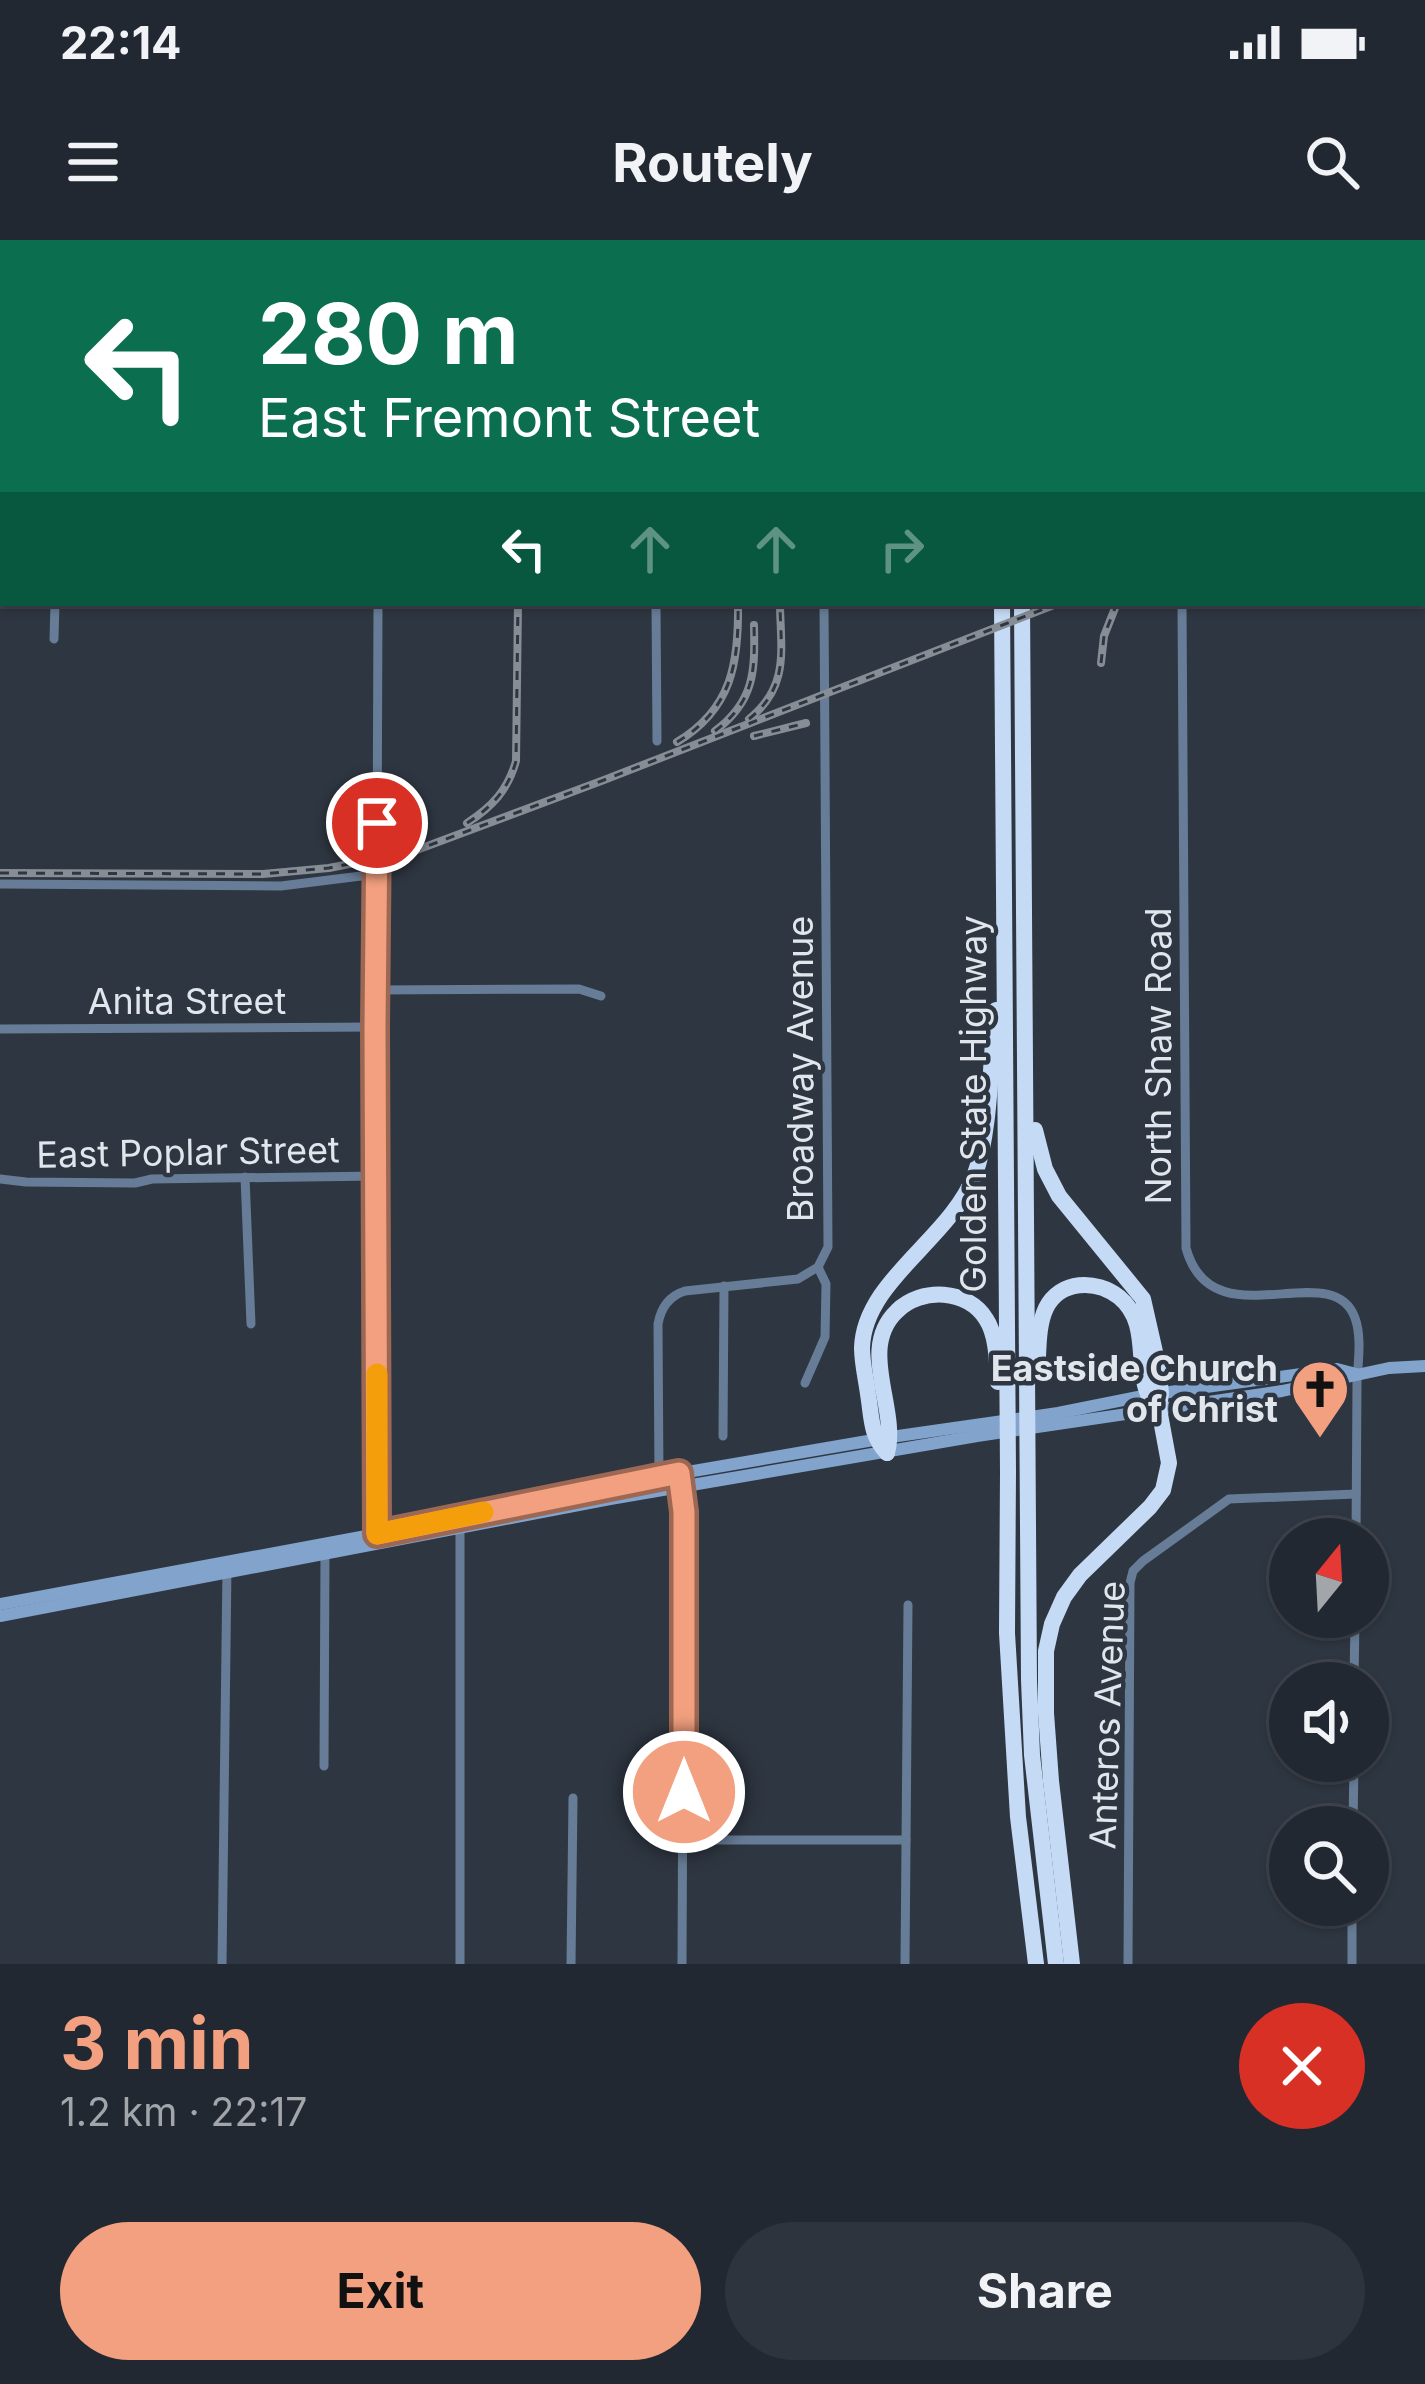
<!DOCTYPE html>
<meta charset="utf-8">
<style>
body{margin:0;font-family:Inter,sans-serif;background:#2e343d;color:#f1f3f6;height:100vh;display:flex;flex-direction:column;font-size:45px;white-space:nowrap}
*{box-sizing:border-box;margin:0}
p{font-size:39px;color:#a2a6ab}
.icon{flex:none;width:66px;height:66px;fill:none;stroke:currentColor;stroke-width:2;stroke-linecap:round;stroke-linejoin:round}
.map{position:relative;height:1724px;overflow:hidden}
.side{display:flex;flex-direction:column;background:#222831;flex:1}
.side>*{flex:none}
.top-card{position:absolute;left:0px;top:0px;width:1425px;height:366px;box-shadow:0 3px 9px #0004,0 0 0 3px #3f444d;background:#0b6e4f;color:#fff;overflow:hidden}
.needle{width:78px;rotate:18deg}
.buttons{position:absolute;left:1269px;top:1278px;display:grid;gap:24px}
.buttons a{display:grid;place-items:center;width:120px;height:120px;border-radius:50%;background:#222831;box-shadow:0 3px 9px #0004,0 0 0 3px #3f444d;font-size:60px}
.pin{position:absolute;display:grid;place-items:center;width:102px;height:102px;color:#fff;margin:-51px;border:6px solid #fff;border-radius:50%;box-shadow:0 3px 12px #0007}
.me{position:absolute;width:132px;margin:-66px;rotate:0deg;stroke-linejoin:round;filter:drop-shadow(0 0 9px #0008)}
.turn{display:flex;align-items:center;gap:42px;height:252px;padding:0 60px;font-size:54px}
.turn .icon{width:156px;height:156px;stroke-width:2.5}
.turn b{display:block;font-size:84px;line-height:102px}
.lanes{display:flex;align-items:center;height:114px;padding:0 60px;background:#0003;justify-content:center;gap:60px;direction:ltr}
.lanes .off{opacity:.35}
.round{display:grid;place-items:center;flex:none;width:126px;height:126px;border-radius:63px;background:#2e343d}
.summary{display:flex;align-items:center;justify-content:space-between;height:204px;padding:0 60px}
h1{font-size:72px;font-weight:700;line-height:90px;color:#f2a07f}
.cta{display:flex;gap:24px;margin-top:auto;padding:24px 60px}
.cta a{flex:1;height:138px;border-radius:72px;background:#f2a07f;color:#111;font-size:48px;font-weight:700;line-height:138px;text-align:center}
.cta a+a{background:#2e343d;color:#f1f3f6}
.status{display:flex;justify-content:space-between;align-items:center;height:84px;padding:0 60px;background:#222831;direction:ltr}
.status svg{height:33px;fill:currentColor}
header{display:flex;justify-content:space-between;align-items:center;height:156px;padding:0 60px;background:#222831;font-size:54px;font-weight:700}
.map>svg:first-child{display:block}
.green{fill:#2a496e}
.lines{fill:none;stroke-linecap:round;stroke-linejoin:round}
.minor{stroke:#677c96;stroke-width:9}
.secondary{stroke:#81a3cc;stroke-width:12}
.motorway{stroke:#c5daf4;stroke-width:16}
.rail-casing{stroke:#868d95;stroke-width:8}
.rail{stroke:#2e3641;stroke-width:3;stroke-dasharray:9;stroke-linecap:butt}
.route-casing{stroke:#9d6853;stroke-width:30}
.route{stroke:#f2a07f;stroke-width:21}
.slow{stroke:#f59e0b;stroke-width:21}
.labels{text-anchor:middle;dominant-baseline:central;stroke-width:9;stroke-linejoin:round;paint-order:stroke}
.street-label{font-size:36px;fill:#e0e6ec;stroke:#2e3641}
.poi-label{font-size:36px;font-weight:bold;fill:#e0e6ec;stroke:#2e3641;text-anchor:end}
</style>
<div class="status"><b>22:14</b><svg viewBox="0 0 49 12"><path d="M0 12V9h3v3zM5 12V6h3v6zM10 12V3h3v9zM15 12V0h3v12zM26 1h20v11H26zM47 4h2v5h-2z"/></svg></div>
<header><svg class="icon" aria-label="menu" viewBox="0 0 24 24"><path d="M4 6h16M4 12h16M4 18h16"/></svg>Routely<svg class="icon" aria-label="search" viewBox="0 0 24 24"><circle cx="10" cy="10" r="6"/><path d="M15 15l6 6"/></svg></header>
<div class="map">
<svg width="1425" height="1724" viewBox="0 0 1425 1724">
<rect width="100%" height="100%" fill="#2e3641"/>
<rect class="green" x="148" y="0" width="236" height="3"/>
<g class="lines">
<g class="minor">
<polyline points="71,0 71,3"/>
<polyline points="473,0 473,3"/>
<polyline points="654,0 654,3"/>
<polyline points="822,0 822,3"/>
<polyline points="387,3 387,0"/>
<polyline points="563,3 563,0"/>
<polyline points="0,292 3,292"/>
<polyline points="656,363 657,501"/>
<path d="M 1182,363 L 1186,1008 C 1212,1103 1332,1014 1355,1078 C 1362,1097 1358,1122 1357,1142 C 1357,1194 1356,1247 1356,1299"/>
<polyline points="54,399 55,363"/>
<polyline points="0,644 281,646 377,634"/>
<polyline points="375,750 579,749 601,756"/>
<polyline points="0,789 375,787"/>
<polyline points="245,937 251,1084"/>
<polyline points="0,939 26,942 135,943 152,939 377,936"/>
<polyline points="805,1143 825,1097 826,1044 818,1027"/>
<polyline points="723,1196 724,1046"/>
<path d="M 659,1238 L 658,1084 C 661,1067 669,1056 685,1051 L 798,1039 L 818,1027 L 828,1007 L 824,363"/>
<polyline points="681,1247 684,1272 682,1724"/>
<polyline points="378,1299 375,1166 378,363"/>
<polyline points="1354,1443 1355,1377"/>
<polyline points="324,1526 325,1310"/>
<polyline points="1353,1587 1354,1521"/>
<polyline points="684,1600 906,1600"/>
<polyline points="222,1724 227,1327"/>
<polyline points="460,1724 460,1288"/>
<polyline points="571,1724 573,1558"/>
<polyline points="905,1724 908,1365"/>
<polyline points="1128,1724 1130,1343 1133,1331 1143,1321 1229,1259 1356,1254"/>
<polyline points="1352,1724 1352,1665"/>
</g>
<g class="secondary">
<polyline points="0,1364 377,1294 612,1245 891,1197 1058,1173 1148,1155 1337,1129 1356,1134"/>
<polyline points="0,1376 610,1259 977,1196 1282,1151 1389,1128 1425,1126"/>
</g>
<g class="motorway">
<polyline points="1000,3 1000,0"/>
<polyline points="1017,3 1017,0"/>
<polyline points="1002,363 1008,1232 1007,1393 1018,1577 1036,1724"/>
<polyline points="1022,363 1029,1440 1032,1515 1056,1724"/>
<polyline points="1035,890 1045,929 1059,956 1143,1059 1158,1125 1161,1153 1159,1169 1169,1223 1163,1250 1150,1267 1080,1335 1064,1357 1052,1384 1046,1411 1046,1473 1051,1541 1072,1724"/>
<path d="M 1037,1133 C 1039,1113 1037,1087 1046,1068 C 1060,1040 1096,1039 1119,1057 C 1150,1082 1135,1124 1148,1154 C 1149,1157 1157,1166 1159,1169"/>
<path d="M 887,1213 C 870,1195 872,1178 868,1154 C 866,1139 862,1123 862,1108 C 864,1040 951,999 975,934 C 991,891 990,818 996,770"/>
<path d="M 887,1213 C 899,1168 857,1109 897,1071 C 921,1047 968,1049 986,1079 C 997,1095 997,1123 998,1142"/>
</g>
<g class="rail-casing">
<g id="rail">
<polyline points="1422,137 1425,135"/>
<polyline points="1422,163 1425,163"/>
<polyline points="1422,187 1425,187"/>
<polyline points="1422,355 1425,355"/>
<polyline points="1101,423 1104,396 1117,363"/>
<path d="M 749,479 C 789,447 781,412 780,366"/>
<path d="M 715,491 C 755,461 755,431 754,385"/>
<polyline points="754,496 806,483"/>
<path d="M 677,502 C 732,469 739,423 738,363"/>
<path d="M 467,583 C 492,567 508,550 516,521 L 518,363"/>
<polyline points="0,633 263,634 329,628 414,611 604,540 1059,363"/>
</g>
</g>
<use href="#rail" class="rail"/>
</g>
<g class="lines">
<g class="route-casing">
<polyline id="route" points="377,583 375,787 377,1294 679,1233 684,1272 684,1552"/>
</g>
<use href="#route" class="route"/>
<polyline class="slow" points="377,1134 377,1294 483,1272"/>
</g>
<defs>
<g id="church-pin" transform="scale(3)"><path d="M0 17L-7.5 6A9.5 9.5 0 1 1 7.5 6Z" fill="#f2a07f" stroke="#2e3641"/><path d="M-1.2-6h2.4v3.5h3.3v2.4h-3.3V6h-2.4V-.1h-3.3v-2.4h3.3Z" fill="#111"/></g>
</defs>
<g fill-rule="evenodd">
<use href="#church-pin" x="1320" y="1149"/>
</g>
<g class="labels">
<g class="street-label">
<text x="187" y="761">Anita Street</text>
<text transform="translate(1158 816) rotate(-90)">North Shaw Road</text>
<text transform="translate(800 829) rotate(-90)">Broadway Avenue</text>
<text transform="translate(973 864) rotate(-90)">Golden State Highway</text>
<text transform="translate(188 912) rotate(-1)">East Poplar Street</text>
<text transform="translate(1107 1475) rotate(-88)">Anteros Avenue</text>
</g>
<g class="poi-label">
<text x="1278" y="1128">Eastside Church<tspan x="1278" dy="41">of Christ</tspan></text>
</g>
</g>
</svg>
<div class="buttons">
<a><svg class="needle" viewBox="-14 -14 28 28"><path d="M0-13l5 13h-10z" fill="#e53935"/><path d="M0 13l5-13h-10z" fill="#a2a6ab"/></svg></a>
<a><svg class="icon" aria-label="sound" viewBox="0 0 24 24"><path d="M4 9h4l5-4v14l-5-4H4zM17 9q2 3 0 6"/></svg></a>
<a><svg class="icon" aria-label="search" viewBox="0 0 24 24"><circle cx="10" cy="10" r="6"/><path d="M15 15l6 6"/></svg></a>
</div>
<div class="pin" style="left:377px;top:583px;background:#d93025"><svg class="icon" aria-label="arrive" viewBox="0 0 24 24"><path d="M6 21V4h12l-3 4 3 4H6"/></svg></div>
<svg class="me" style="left:684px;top:1552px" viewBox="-20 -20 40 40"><circle r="17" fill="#f2a07f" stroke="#fff" stroke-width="3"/><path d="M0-11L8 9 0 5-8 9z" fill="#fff"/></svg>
<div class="top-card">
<div class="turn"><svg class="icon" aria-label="left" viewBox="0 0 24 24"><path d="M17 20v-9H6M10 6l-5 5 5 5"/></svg><div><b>280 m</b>East Fremont Street</div></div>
<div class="lanes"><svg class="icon" aria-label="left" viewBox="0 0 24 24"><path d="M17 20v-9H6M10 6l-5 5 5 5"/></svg><svg class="icon off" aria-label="ahead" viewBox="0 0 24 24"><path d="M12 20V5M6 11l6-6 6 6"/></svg><svg class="icon off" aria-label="ahead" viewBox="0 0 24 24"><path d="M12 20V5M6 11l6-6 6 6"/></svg><svg class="icon off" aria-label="right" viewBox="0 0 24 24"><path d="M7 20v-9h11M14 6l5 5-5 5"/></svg></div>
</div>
</div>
<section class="side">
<div class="summary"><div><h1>3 min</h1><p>1.2 km · 22:17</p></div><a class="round" style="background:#d93025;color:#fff"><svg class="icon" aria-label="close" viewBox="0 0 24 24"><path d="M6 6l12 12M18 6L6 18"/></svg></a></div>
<div class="cta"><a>Exit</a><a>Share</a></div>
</section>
